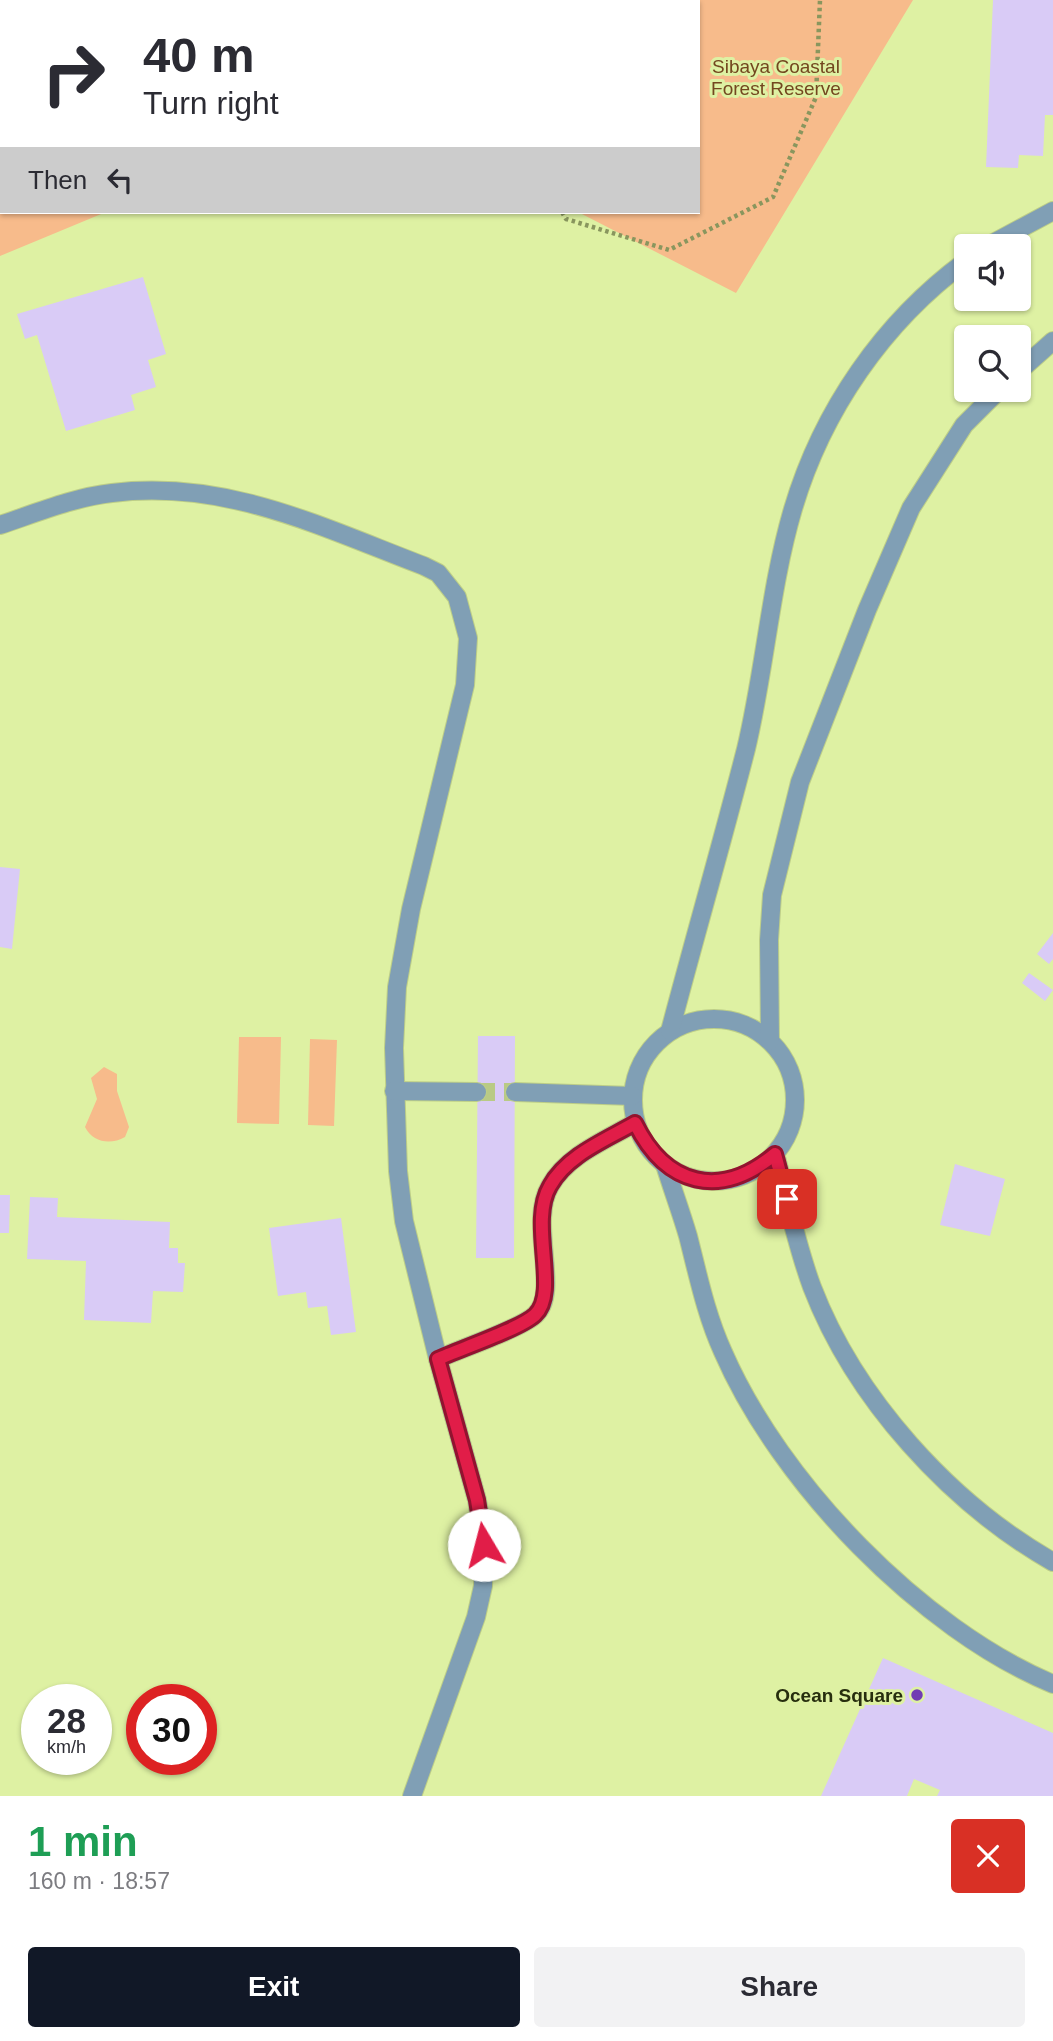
<!DOCTYPE html>
<meta charset="utf-8">
<style>
body{margin:0;font-family:Arial,sans-serif;background:#f2f2f3;color:#2b2b33;height:100vh;display:flex;flex-direction:column;font-size:26px;white-space:nowrap}
*{box-sizing:border-box;margin:0}
p{font-size:23px;color:#7c7c81}
.icon{flex:none;width:38px;height:38px;fill:none;stroke:currentColor;stroke-width:2;stroke-linecap:round;stroke-linejoin:round}
.map{position:relative;height:1796px;overflow:hidden}
.details{display:flex;flex-direction:column;background:#fff;flex:1}
.details>*{flex:none}
.banner{position:absolute;left:0px;top:0px;width:700px;height:214px;box-shadow:0 2px 5px #0004;background:#fff;color:#2b2b33;overflow:hidden}
.fabs{position:absolute;left:954px;top:234px;display:grid;gap:14px}
.fabs a{display:grid;place-items:center;width:77px;height:77px;border-radius:7px;background:#fff;box-shadow:0 2px 5px #0004;font-size:35px}
.speed{position:absolute;left:21px;top:1684px;display:flex;gap:14px;font-size:35px;font-weight:700;text-align:center}
.speed>*{display:grid;place-content:center;width:91px;height:91px;border-radius:50%;background:#fff;box-shadow:0 2px 5px #0004;line-height:1}
.speed small{font-size:18px;font-weight:400}
.speed .limit{border:10px solid #d22;background:#fff;color:#111}
.pin{position:absolute;display:grid;place-items:center;width:60px;height:60px;color:#fff;margin:-30px;border-radius:14px;box-shadow:0 4px 10px #0006}
.me{position:absolute;width:77px;margin:-38px;rotate:352deg;stroke-linejoin:round;filter:drop-shadow(0 0 5px #0008)}
.turn{display:flex;align-items:center;gap:24px;height:147px;padding:0 28px;font-size:32px}
.turn .icon{width:91px;height:91px;stroke-width:2.5}
.turn b{display:block;font-size:49px;line-height:60px}
.then{display:flex;align-items:center;height:66px;padding:0 28px;background:#0003;gap:14px;font-size:26px}
.round{display:grid;place-items:center;flex:none;width:74px;height:74px;border-radius:7px;background:#f2f2f3}
.summary{display:flex;align-items:center;justify-content:space-between;height:119px;padding:0 28px}
h1{font-size:42px;font-weight:700;line-height:52px;color:#1e9e55}
.action{display:flex;gap:14px;margin-top:auto;padding:14px 28px}
.action a{flex:1;height:80px;border-radius:7px;background:#111827;color:#fff;font-size:28px;font-weight:700;line-height:80px;text-align:center}
.action a+a{background:#f2f2f3;color:#2b2b33}
.map>svg:first-child{display:block}
.green{fill:#f7bb8b}
.building{fill:#d9cbf6}
.lines{fill:none;stroke-linecap:round;stroke-linejoin:round}
.minor-tunnel{stroke:#b9ca85;stroke-width:18;stroke-dasharray:18 9;stroke-linecap:butt}
.minor-casing{stroke:#bdce88;stroke-width:20}
.path{stroke:#89965e;stroke-width:4.5;stroke-dasharray:3.5 3.5;stroke-linecap:butt}
.minor{stroke:#809fb5;stroke-width:18}
.route-casing{stroke:#92132f;stroke-width:18}
.route{stroke:#e11d48;stroke-width:12}
.poi-dot{fill:#713cb3;stroke:#def1a3;stroke-width:2.5}
.labels{text-anchor:middle;dominant-baseline:central;stroke-width:6;stroke-linejoin:round;paint-order:stroke}
.park-label{font-size:19px;fill:#73471f;stroke:#def1a3}
.poi-label{font-size:19px;font-weight:bold;fill:#272e0e;stroke:#def1a3;text-anchor:end}
</style>
<div class="map">
<svg width="1053" height="1796" viewBox="0 0 1053 1796">
<rect width="100%" height="100%" fill="#def1a3"/>
<g class="green">
<polygon points="0,0 913,0 736,293 578,212 698,212 698,2 2,2 2,212 106,212 0,256"/>
<polygon points="239,1037 281,1037 279,1124 237,1123"/>
<polygon points="310,1039 337,1040 334,1126 308,1125"/>
<path d="M 104,1067 L 117,1074 L 117,1091 L 129,1127 L 125,1137 C 111,1145 93,1143 85,1127 L 97,1099 L 91,1078 Z"/>
</g>
<g class="building">
<polygon points="993,0 1053,0 1053,115 1045,115 1043,156 1019,155 1018,168 986,167"/>
<polygon points="143,277 166,354 148,360 156,387 131,395 135,410 66,431 37,335 25,339 17,314"/>
<polygon points="0,867 20,869 12,949 0,947"/>
<polygon points="1053,933 1053,959 1049,964 1037,954"/>
<polygon points="1029,973 1053,990 1045,1001 1022,983"/>
<polygon points="478,1036 515,1036 514,1258 476,1258"/>
<polygon points="955,1164 1005,1179 990,1236 940,1225"/>
<polygon points="0,1195 10,1195 9,1233 0,1233"/>
<polygon points="30,1197 58,1198 57,1217 170,1222 169,1248 178,1248 178,1263 185,1263 183,1292 153,1291 151,1323 84,1320 86,1261 27,1259"/>
<polygon points="341,1218 356,1332 331,1335 327,1306 308,1308 306,1292 278,1296 269,1228"/>
<polygon points="883,1658 1053,1733 1053,1796 937,1796 940,1790 914,1779 907,1796 821,1796"/>
</g>
<g class="lines">
<polyline class="minor-tunnel" points="477,1092 515,1092"/>
<g class="minor-casing">
<g id="minor">
<polyline points="986,247 1053,211"/>
<polyline points="1018,372 1053,341"/>
<path d="M 0,525 C 36,513 75,497 112,493 C 226,479 321,527 424,566 L 438,573 L 457,597 L 468,638 L 465,685 L 411,909 L 397,987 L 394,1048 L 398,1171 L 404,1221 L 438,1359 L 477,1500 L 484,1545 L 483,1586 L 476,1617 L 412,1796"/>
<circle cx="714" cy="1100" r="81"/>
<path d="M 670,1031 C 695,936 722,843 746,749 C 765,670 770,587 793,509 C 822,411 883,322 966,261"/>
<polyline points="770,1041 769,940 772,895 800,782 867,610 911,508 964,425 999,390"/>
<polyline points="394,1091 477,1092"/>
<polyline points="515,1092 632,1096"/>
<path d="M 775,1154 C 787,1198 796,1244 812,1287 C 855,1399 950,1503 1053,1562"/>
<path d="M 665,1165 C 672,1188 681,1212 688,1236 C 698,1275 706,1315 723,1352 C 780,1483 921,1629 1053,1684"/>
<path d="M 438,1359 C 459,1349 520,1329 535,1315 C 561,1292 528,1223 550,1186 C 567,1155 606,1140 635,1123"/>
</g>
</g>
<g class="path">
<polyline points="461,2 462,0"/>
<polyline points="0,89 2,88"/>
<polyline points="562,212 566,219 669,250 773,197 816,97 820,0"/>
</g>
<use href="#minor" class="minor"/>
</g>
<g class="lines">
<g class="route-casing">
<path id="route" d="M 484,1545 L 477,1500 L 438,1359 C 460,1349 520,1329 535,1315 C 560,1292 528,1223 550,1186 C 567,1155 606,1140 635,1123 C 666,1186 720,1200 775,1154 L 787,1199"/>
</g>
<use href="#route" class="route"/>
</g>
<circle class="poi-dot" cx="917" cy="1695" r="7"/>
<g class="labels">
<g class="park-label">
<text x="776" y="66">Sibaya Coastal<tspan x="776" dy="22">Forest Reserve</tspan></text>
</g>
<g class="poi-label">
<text x="903" y="1695">Ocean Square</text>
</g>
</g>
</svg>
<div class="fabs">
<a><svg class="icon" aria-label="sound" viewBox="0 0 24 24"><path d="M4 9h4l5-4v14l-5-4H4zM17 9q2 3 0 6"/></svg></a>
<a><svg class="icon" aria-label="search" viewBox="0 0 24 24"><circle cx="10" cy="10" r="6"/><path d="M15 15l6 6"/></svg></a>
</div>
<div class="speed"><div>28<small>km/h</small></div><div class="limit">30</div></div>
<div class="pin" style="left:787px;top:1199px;background:#d93025"><svg class="icon" aria-label="arrive" viewBox="0 0 24 24"><path d="M6 21V4h12l-3 4 3 4H6"/></svg></div>
<svg class="me" style="left:484px;top:1545px" viewBox="-20 -20 40 40"><circle r="19" fill="#fff"/><path d="M0-13L10 11 0 6-10 11z" fill="#e11d48"/></svg>
<div class="banner">
<div class="turn"><svg class="icon" aria-label="right" viewBox="0 0 24 24"><path d="M7 20v-9h11M14 6l5 5-5 5"/></svg><div><b>40 m</b>Turn right</div></div>
<div class="then">Then<svg class="icon" aria-label="left" viewBox="0 0 24 24"><path d="M17 20v-9H6M10 6l-5 5 5 5"/></svg></div>
</div>
</div>
<section class="details">
<div class="summary"><div><h1>1 min</h1><p>160 m · 18:57</p></div><a class="round" style="background:#d93025;color:#fff"><svg class="icon" aria-label="close" viewBox="0 0 24 24"><path d="M6 6l12 12M18 6L6 18"/></svg></a></div>
<div class="action"><a>Exit</a><a>Share</a></div>
</section>
